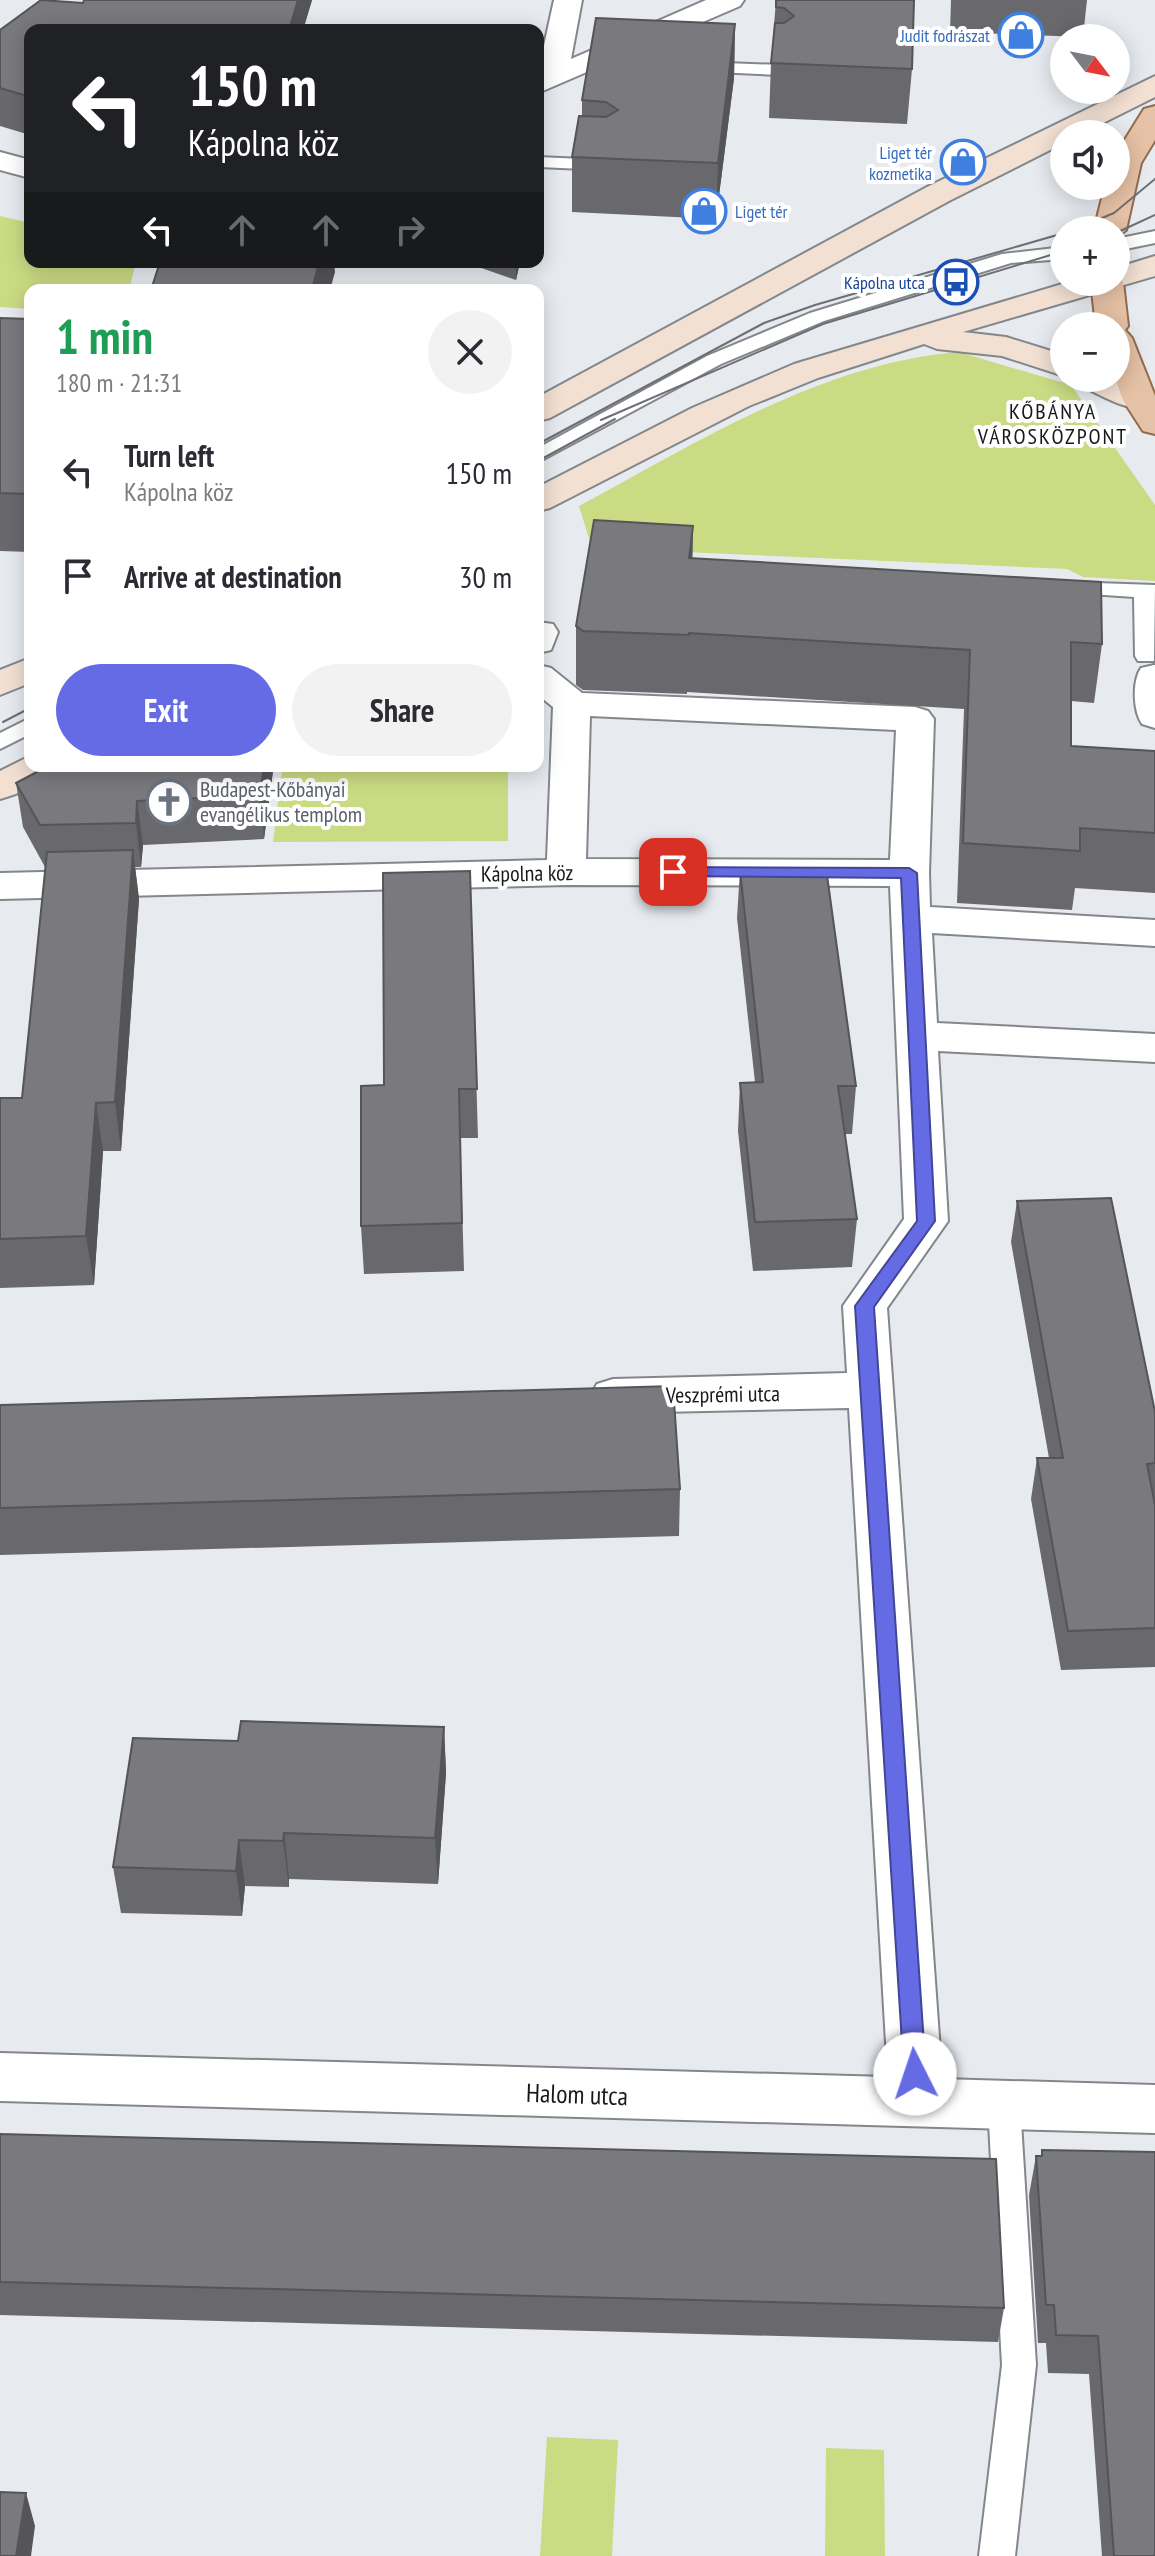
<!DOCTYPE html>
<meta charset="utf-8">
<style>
body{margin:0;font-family:"PT Sans Narrow",sans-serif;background:#f2f2f3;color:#2b2b33;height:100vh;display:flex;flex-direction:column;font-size:30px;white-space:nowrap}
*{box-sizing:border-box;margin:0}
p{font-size:26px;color:#7c7c81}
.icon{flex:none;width:44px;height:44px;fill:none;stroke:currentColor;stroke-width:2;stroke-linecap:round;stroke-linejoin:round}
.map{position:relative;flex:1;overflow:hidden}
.sheet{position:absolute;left:24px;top:284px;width:520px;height:488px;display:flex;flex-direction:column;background:#fff;border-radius:16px;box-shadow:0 4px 20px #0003}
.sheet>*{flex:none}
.banner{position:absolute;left:24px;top:24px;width:520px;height:244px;border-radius:16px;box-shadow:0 4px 20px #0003;background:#202124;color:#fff;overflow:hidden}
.needle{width:52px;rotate:122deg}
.fabs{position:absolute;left:1050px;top:24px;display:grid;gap:16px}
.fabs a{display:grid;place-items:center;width:80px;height:80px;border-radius:50%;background:#fff;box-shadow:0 4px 20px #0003;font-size:40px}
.pin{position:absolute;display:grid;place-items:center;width:68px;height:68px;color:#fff;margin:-34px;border-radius:16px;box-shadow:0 4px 12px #0006}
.me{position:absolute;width:88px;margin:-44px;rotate:356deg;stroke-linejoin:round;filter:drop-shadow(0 0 6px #0008)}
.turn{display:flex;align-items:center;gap:28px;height:168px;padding:0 32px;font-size:36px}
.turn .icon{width:104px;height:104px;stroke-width:2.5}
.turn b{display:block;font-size:56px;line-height:68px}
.lanes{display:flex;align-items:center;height:76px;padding:0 32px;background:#0003;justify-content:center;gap:40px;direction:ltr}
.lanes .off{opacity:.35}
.round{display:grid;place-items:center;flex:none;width:84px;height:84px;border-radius:42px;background:#f2f2f3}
.overview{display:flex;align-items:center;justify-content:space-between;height:136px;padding:0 32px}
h1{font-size:48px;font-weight:700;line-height:60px;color:#1e9e55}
.primary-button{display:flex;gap:16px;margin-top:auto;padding:16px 32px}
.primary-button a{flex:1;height:92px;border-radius:48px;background:#656be4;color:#fff;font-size:32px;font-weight:700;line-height:92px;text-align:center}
.primary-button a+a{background:#f2f2f3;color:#2b2b33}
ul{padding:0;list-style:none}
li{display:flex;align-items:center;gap:24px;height:104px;padding:0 32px}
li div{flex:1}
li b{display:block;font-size:30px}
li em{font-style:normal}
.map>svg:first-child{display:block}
.green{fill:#cbdb84}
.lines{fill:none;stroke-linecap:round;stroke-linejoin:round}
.lane-casing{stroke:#83878b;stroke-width:4}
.street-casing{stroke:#83878b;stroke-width:4}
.secondary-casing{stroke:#83878b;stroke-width:4}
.primary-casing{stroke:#926b4e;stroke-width:4}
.lane{fill:#fff;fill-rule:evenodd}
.street{fill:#fff;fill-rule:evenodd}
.secondary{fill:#f2e0d2;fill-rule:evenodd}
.primary{fill:#e5c1a5;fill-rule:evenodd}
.tram{stroke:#6d6f73;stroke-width:2}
.wall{fill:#69686c}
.shaded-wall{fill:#555558}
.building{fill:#7a797e;stroke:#555558;stroke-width:2}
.route{fill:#656be4;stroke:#424694;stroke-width:2}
.labels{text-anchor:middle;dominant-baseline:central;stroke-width:8;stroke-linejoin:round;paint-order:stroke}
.far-shop-label{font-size:18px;fill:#366cbe;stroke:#fff;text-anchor:end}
.far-transit-label{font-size:18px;fill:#164399;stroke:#fff;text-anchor:end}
.far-quarter-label{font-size:22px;letter-spacing:2px;fill:#18191b;stroke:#fff}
.worship-label{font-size:22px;fill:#5b616d;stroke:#fff;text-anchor:start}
.street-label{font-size:22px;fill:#18191b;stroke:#fff}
.near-street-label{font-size:26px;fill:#18191b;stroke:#fff}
</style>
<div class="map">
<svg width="1155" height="2556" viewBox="0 0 1155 2556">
<rect width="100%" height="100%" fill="#e7ebf0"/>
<g class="green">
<polygon points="0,216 30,223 30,262 136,262 129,290 30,290 30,309 0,307"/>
<path d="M 959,352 L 1071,385 L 1155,505 L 1155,581 L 1083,577 L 1067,569 L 592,548 L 579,506 C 698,442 822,363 959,352 Z"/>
<polygon points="289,766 508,766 508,841 273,842 282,770"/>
<polygon points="547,2437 618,2440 612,2556 540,2556"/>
<polygon points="826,2448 884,2450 885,2556 825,2556"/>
</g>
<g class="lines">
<g class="lane-casing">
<g id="lane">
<polygon points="699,62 780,65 789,70 780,75 693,71 690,67"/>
<polygon points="538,157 606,160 615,165 606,170 538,167"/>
<polygon points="1155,231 1155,243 1116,251 1116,239"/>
<polygon points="1064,247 1064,259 1011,263 824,321 721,364 538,462 538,448 707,356 810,313 1002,254"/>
<polygon points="1067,582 1155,585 1154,661 1138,661 1135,656 1134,597 1060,592 1056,588"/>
<polygon points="30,718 30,734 0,749 0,733"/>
<polygon points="1004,2091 1015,2095 1020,2105 1036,2365 1015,2556 979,2556 1002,2365 988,2105 993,2095"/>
</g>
</g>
<g class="street-casing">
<g id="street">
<polygon points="554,0 582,0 571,59 706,0 744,0 740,6 538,93 538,73"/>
<polygon points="0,152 30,160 30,178 0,170"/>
<polygon points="538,622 553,624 558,632 551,650 538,653"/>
<path d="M 538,665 L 551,668 L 582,693 L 915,707 L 928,711 L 934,719 L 929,873 L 930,907 L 1155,920 L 1155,946 L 932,933 L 937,1023 L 1155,1034 L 1155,1062 L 938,1051 L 948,1221 L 887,1308 L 942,2079 L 1155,2085 L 1155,2133 L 0,2101 L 0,2053 L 888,2077 L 849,1408 L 613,1413 L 597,1408 L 590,1396 L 597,1384 L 613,1379 L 847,1373 L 843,1306 L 904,1219 L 890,886 L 566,885 L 0,899 L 0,873 L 547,860 L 553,707 L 538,695 ZM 590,716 L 896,730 L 890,860 L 586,859 Z"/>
<path d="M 1154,665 L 1155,665 L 1155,728 L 1142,724 C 1133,711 1132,681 1141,668 Z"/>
</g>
</g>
<g class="secondary-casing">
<g id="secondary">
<polygon points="1155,76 1155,97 1081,134 1064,134 1064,143 949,201 550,418 538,421 538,397 927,187"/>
<polygon points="1155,256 1155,276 963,332 1006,337 1064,355 1064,376 1002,356 937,349 924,344 818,378 749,406 550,508 538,511 538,487 692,408 794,364 1069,282 1116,282 1116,268"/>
<path d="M 1116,377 L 1152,393 L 1155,397 L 1152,407 C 1127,413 1102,395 1079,385 L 1074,378 Z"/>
<polygon points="30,658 30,683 0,695 0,670"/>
<path d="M 30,756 L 30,766 L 56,766 C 45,783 19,794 0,799 L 0,771 Z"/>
</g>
</g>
<g class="primary-casing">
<g id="primary">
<polygon points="1155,106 1155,140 1141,163 1126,230 1116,238 1116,230 1094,230 1105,186 1116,186 1116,154 1144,109"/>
<polygon points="1116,275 1123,282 1128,326 1125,330 1132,338 1155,396 1155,434 1143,431 1123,400 1115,378 1116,326 1096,326 1091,282 1116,282"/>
</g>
</g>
<use href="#lane" class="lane"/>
<use href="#street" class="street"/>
<use href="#secondary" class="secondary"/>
<use href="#primary" class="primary"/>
<g class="tram">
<polyline points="1073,230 1114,213 1155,179"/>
<polyline points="1116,233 1155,215"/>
<polyline points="601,420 823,324 1064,251"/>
<polyline points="538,444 764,323 815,305 1064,233"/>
<polyline points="538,461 615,419"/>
<polyline points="3,722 30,708"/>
<polyline points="25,739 30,736"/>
</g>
</g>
<g class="wall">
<polygon points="84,0 312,0 303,30 30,30 30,135 0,126 0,30 83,3"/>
<polygon points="776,0 912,69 907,124 769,118 771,63"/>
<polygon points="951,0 1087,0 1083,37 950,32"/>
<polygon points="735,24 734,78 716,219 572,212 572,157 582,116 582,100"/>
<polygon points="464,262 520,262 516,280"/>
<polygon points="0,318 30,319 30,552 0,551"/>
<polygon points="693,526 692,558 1102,644 1094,703 1071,701 1071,746 1155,751 1155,893 1075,888 1072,910 957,903 964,709 687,692 687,694 583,690 576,685 576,626"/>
<polygon points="48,766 282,766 273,771 264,839 143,845 141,867 135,867 139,899 121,1151 103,1151 94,1285 0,1288 0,1098 22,1098 45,867 23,827 16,783"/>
<polygon points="740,870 856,1086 852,1134 845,1134 857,1219 852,1267 753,1271 738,1131 740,1083 755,1082 737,918"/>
<polygon points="470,871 478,1138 460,1138 464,1271 364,1274 361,1226 384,1085"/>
<polygon points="1017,1201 1155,1412 1155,1667 1061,1670 1031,1499 1037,1458 1049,1458 1011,1242"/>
<polygon points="0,1405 680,1489 679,1536 0,1555"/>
<polygon points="444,1727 446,1773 438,1884 289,1879 289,1887 245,1886 242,1916 121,1913 113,1867 238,1741"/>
<polygon points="0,2134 1004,2308 998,2342 0,2315"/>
<polygon points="1042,2150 1155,2152 1155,2556 1102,2556 1089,2374 1048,2373 1046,2343 1038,2343 1029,2195 1036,2156 1041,2156"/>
</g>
<g class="shaded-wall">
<polygon points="298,0 312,0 303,30 289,30"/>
<polygon points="735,24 734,78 716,219 718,163"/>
<polygon points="30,94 30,124 27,96"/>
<polygon points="319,262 334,262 335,272 330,290 312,290"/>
<polygon points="516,262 520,262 516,280"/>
<polygon points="693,526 692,584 689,558"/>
<polygon points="264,766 282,766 273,771 264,839 260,795"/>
<polygon points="137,801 143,845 141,867 136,823"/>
<polygon points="133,850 139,899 121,1151 115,1102"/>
<polygon points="96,1103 103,1151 94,1285 86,1236"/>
<polygon points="444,1727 446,1773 438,1884 435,1838"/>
<polygon points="284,1833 289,1879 289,1887 283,1841"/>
<polygon points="239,1840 245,1886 242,1916 236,1871"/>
<polygon points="26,2493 35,2526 31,2556 16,2556"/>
</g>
<g class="building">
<polygon points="41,0 83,3 84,0 298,0 289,30 30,30 30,94 27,96 0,88 0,30"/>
<polygon points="776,0 914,0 912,69 771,63 775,23 784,23 794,16 784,8 776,7"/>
<polygon points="596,18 735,24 718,163 572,157 579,116 606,117 618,110 606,102 582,100"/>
<polygon points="160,262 319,262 312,290 151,290"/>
<polygon points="0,318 30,319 30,494 0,493"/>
<polygon points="594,520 693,526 689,558 1101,582 1102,644 1071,642 1071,746 1155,751 1155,833 1080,828 1080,851 963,843 970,650 689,633 689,635 583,631 576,626"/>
<polygon points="48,766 264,766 260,795 137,801 136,823 40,825 16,783"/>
<polygon points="133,850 115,1102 96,1103 86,1236 0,1239 0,1098 22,1098 47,852"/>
<polygon points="826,868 856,1086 838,1086 857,1219 755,1222 740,1083 763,1082 740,870"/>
<polygon points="470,871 477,1089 459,1089 462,1223 361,1226 361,1086 384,1085 383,873"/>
<polygon points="1111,1198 1155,1412 1155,1463 1147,1464 1155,1505 1155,1628 1068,1631 1037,1458 1063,1458 1017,1201"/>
<polygon points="673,1386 680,1489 0,1508 0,1405"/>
<polygon points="241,1721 444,1727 435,1838 284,1833 283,1841 239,1840 236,1871 113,1867 133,1738 238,1741"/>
<polygon points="0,2134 996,2159 1004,2308 0,2282"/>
<polygon points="1042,2150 1155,2152 1155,2556 1114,2556 1098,2336 1056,2335 1054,2305 1046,2305 1036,2156 1042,2156"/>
<polygon points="0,2492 26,2493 16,2556 0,2556"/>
</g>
<polygon class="route" points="673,867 909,868 917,873 935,1221 874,1307 926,2074 923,2081 915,2084 907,2081 904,2074 855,1306 917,1221 901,878 667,876 667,868"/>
<defs>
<g id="shop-ring" transform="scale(2.3)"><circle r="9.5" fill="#fff" stroke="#3f7fe0" stroke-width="1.5"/><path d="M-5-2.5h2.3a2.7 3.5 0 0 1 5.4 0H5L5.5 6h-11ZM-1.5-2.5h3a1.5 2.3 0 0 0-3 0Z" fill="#3f7fe0"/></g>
<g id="bus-ring" transform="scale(2.3)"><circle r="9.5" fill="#fff" stroke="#1a4fb4" stroke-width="1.5"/><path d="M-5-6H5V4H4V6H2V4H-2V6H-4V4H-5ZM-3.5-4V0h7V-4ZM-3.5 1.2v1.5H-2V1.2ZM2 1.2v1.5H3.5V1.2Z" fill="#1a4fb4"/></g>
<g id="church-ring" transform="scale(2.3)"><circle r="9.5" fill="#fff" stroke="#6b7280" stroke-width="1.5"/><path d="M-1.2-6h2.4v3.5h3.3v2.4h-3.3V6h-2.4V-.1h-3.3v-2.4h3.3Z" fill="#6b7280"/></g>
</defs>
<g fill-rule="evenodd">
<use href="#shop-ring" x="1021" y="35"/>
<use href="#shop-ring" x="963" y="162"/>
<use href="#shop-ring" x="704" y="211"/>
<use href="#bus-ring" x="956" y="282"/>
<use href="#church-ring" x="169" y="802"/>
</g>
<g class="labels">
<g class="far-shop-label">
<text x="990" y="35">Judit fodrászat</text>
<text x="932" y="152">Liget tér<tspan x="932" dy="21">kozmetika</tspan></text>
<text x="735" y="211" text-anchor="start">Liget tér</text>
</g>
<g class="far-transit-label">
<text x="925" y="282">Kápolna utca</text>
</g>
<g class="far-quarter-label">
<text x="1053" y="411">KŐBÁNYA<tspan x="1053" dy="25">VÁROSKÖZPONT</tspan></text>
</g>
<g class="worship-label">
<text x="200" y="789">Budapest-Kőbányai<tspan x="200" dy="25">evangélikus templom</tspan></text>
</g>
<g class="street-label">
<text transform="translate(527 873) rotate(-1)">Kápolna köz</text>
<text transform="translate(723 1394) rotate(-1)">Veszprémi utca</text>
</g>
<g class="near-street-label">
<text transform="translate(577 2094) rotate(2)">Halom utca</text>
</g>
</g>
</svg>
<div class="fabs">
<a><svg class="needle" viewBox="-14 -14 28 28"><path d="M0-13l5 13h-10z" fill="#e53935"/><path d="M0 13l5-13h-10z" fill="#7c7c81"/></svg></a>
<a><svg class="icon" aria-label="sound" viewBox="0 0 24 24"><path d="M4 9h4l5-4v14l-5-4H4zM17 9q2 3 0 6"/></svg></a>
<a>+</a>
<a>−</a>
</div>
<div class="pin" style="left:673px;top:872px;background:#d93025"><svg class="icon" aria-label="arrive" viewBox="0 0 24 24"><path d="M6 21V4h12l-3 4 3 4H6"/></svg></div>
<svg class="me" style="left:915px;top:2074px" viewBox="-20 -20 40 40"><circle r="19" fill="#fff"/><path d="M0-13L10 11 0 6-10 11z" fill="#656be4"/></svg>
<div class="banner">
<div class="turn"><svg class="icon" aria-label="left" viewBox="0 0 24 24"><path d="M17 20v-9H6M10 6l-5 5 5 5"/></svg><div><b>150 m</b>Kápolna köz</div></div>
<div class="lanes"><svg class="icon" aria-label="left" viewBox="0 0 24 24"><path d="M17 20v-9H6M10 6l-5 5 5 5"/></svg><svg class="icon off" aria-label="ahead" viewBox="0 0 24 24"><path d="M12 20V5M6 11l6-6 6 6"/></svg><svg class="icon off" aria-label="ahead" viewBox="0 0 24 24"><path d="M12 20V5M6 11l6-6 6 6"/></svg><svg class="icon off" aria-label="right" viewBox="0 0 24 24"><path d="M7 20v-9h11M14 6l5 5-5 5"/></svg></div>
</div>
<section class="sheet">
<div class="overview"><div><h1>1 min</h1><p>180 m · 21:31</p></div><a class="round"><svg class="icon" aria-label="close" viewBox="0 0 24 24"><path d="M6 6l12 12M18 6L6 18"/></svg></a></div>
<ul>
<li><svg class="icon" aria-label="left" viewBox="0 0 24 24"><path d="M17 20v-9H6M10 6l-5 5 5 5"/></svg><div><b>Turn left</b><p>Kápolna köz</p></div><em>150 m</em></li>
<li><svg class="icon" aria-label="arrive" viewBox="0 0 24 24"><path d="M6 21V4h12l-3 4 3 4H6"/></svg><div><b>Arrive at destination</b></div><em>30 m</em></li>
</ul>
<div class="primary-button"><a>Exit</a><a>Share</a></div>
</section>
</div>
